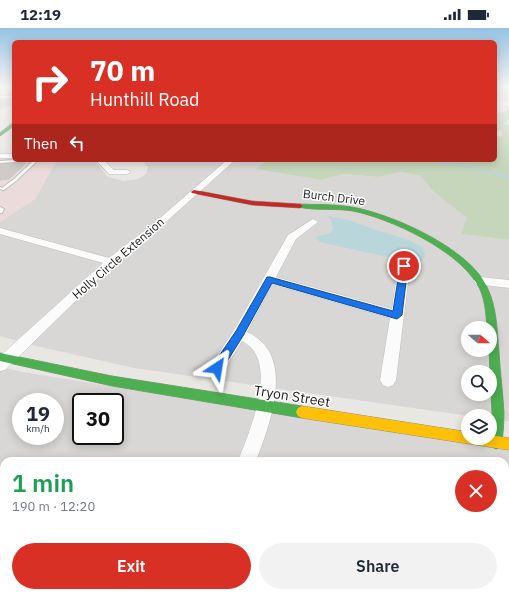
<!DOCTYPE html>
<meta charset="utf-8">
<style>
body{margin:0;font-family:"IBM Plex Sans",sans-serif;background:#f2f2f3;color:#1f2937;height:100vh;display:flex;flex-direction:column;font-size:15px;white-space:nowrap}
*{box-sizing:border-box;margin:0}
p{font-size:13px;color:#747a83}
.icon{flex:none;width:22px;height:22px;fill:none;stroke:currentColor;stroke-width:2;stroke-linecap:round;stroke-linejoin:round}
.map{position:relative;flex:1;overflow:hidden}
.sheet{position:absolute;left:0px;top:429px;width:509px;height:140px;display:flex;flex-direction:column;background:#fff;border-radius:12px 12px 0 0;box-shadow:0 2px 10px #0003}
.sheet>*{flex:none}
.hud{position:absolute;left:12px;top:12px;width:485px;height:122px;border-radius:6px;box-shadow:0 2px 10px #0003;background:#d93025;color:#fff;overflow:hidden}
.needle{width:26px;rotate:110deg}
.tools{position:absolute;left:461px;top:293px;display:grid;gap:8px}
.tools a{display:grid;place-items:center;width:36px;height:36px;border-radius:50%;background:#fff;box-shadow:0 2px 10px #0003;font-size:20px}
.speed{position:absolute;left:12px;top:365px;display:flex;gap:8px;font-size:20px;font-weight:700;text-align:center}
.speed>*{display:grid;place-content:center;width:52px;height:52px;border-radius:50%;background:#fff;box-shadow:0 2px 10px #0003;line-height:1}
.speed small{font-size:10px;font-weight:400}
.speed .limit{border:2px solid #111;border-radius:6px;background:#fff;color:#111}
.pin{position:absolute;display:grid;place-items:center;width:34px;height:34px;color:#fff;margin:-17px;border:2px solid #fff;border-radius:50%;box-shadow:0 1px 4px #0007}
.me{position:absolute;width:44px;margin:-22px;rotate:33deg;stroke-linejoin:round;filter:drop-shadow(0 0 3px #0008)}
.turn{display:flex;align-items:center;gap:14px;height:84px;padding:0 12px;font-size:18px}
.turn .icon{width:52px;height:52px;stroke-width:2.5}
.turn b{display:block;font-size:28px;line-height:34px}
.then{display:flex;align-items:center;height:38px;padding:0 12px;background:#0003;gap:8px;font-size:15px}
.round{display:grid;place-items:center;flex:none;width:42px;height:42px;border-radius:21px;background:#f2f2f3}
.head{display:flex;align-items:center;justify-content:space-between;height:68px;padding:0 12px}
h1{font-size:24px;font-weight:600;line-height:30px;color:#1e9e55}
.button{display:flex;gap:8px;margin-top:auto;padding:8px 12px}
.button a{flex:1;height:46px;border-radius:24px;background:#d93025;color:#fff;font-size:16px;font-weight:600;line-height:46px;text-align:center}
.button a+a{background:#f2f2f3;color:#1f2937}
.status{display:flex;justify-content:space-between;align-items:center;height:28px;padding:0 20px;background:#fff;direction:ltr}
.status svg{height:11px;fill:currentColor}
.map>svg:first-child{display:block}
.residential{fill:#d8d7d5;fill-rule:evenodd}
.commercial{fill:#ebdbda}
.forest{fill:#c6d6bb}
.water{fill:#b9d6db}
.lines{fill:none;stroke-linecap:round;stroke-linejoin:round}
.stream{stroke:#b9d6db;stroke-width:2}
.building{fill:#cecbc9;stroke:#ccc9c5}
.lane-casing{stroke:#c0bfbe;stroke-width:2}
.street-casing{stroke:#c0bfbe;stroke-width:1}
.fast-casing{stroke:#90917e;stroke-width:1}
.slow-casing{stroke:#90917e;stroke-width:1}
.jam-casing{stroke:#90917e;stroke-width:1}
.lane{fill:#fcfbfb;fill-rule:evenodd}
.street{fill:#fcfbfb;fill-rule:evenodd}
.fast{fill:#4caf50;fill-rule:evenodd}
.slow{fill:#ffc107;fill-rule:evenodd}
.jam{fill:#c62828;fill-rule:evenodd}
.route{fill:#1a73e8;stroke:#114b97}
.labels{text-anchor:middle;dominant-baseline:central;stroke-width:3;stroke-linejoin:round;paint-order:stroke}
.street-label{font-size:12px;fill:#1b1b1b;stroke:#fff}
.near-street-label{font-size:14px;fill:#1b1b1b;stroke:#fff}
</style>
<div class="status"><b>12:19</b><svg viewBox="0 0 49 12"><path d="M0 12V9h3v3zM5 12V6h3v6zM10 12V3h3v9zM15 12V0h3v12zM26 1h20v11H26zM47 4h2v5h-2z"/></svg></div>
<div class="map">
<svg width="509" height="569" viewBox="0 0 509 569">
<rect width="100%" height="100%" fill="#e9e7e4"/>
<g class="residential">
<polygon points="495,59 509,59 509,62 505,61 509,74 495,72"/>
<path d="M 57,132 L 94,132 L 108,149 L 123,153 L 138,151 L 146,146 L 148,139 L 143,134 L 150,132 L 267,132 L 257,141 L 321,152 L 344,146 L 378,149 L 401,144 L 421,148 L 433,163 L 468,190 L 461,206 L 509,212 L 509,394 L 490,388 L 469,388 L 134,340 L 32,317 L 0,308 L 0,194 L 35,171 ZM 468,300 L 490,300 L 490,322 L 468,322 ZM 468,344 L 490,344 L 490,366 L 468,366 Z"/>
<path d="M 0,339 L 23,344 L 509,422 L 509,544 L 505,543 L 505,433 L 4,433 L 4,565 L 260,565 L 262,569 L 0,569 ZM 21,374 L 55,374 L 55,408 L 21,408 ZM 81,374 L 115,374 L 115,408 L 81,408 Z"/>
<polygon points="354,565 426,565 426,569 357,569"/>
</g>
<g class="commercial">
<polygon points="0,59 14,59 14,75 0,85"/>
<polygon points="0,126 14,126 14,132 57,132 35,171 0,194"/>
</g>
<g class="forest">
<polygon points="509,79 509,92 504,96 509,97 509,212 461,206 467,190 433,163 421,148 401,144 378,149 344,146 321,152 256,141 267,132 495,132 495,107 501,109 502,103 495,101 495,85 504,84"/>
<polygon points="505,543 509,544 509,569 426,569 426,565 505,565"/>
<polygon points="260,565 354,565 357,569 262,569"/>
</g>
<polygon class="water" points="327,188 349,192 376,202 409,212 424,220 425,229 419,236 320,214 315,209 330,205 333,201 331,192"/>
<g class="lines">
<polyline class="stream" points="435,132 509,149"/>
</g>
<g class="building">
<polygon points="0,72 14,72 14,75 0,80"/>
<polygon points="26,135 9,151 0,152 0,136"/>
</g>
<g class="lines">
<g class="lane-casing">
<g id="lane">
<polygon points="2,59 10,59 0,66 0,64 7,60"/>
<rect x="0" y="68" width="14" height="2"/>
<polygon points="15,132 32,132 36,134 16,153 4,162 0,161 0,159 2,160 14,151 32,134 28,133 0,135 0,133"/>
<polygon points="0,179 4,181 2,185 0,185"/>
</g>
</g>
<g class="street-casing">
<g id="street">
<rect x="0" y="126" width="14" height="4"/>
<polygon points="96,132 104,132 114,142 127,142 131,144 127,146 109,146"/>
<polygon points="227,132 235,132 158,201 98,251 5,342 0,343 0,328 103,235 0,206 0,200 109,230 152,197"/>
<path d="M 313,191 L 318,194 L 296,211 L 276,249 L 392,281 L 398,238 L 400,235 L 408,235 L 410,238 L 396,352 L 393,357 L 388,359 L 383,357 L 380,352 L 390,290 L 272,256 L 247,304 C 297,326 270,396 256,433 L 238,433 C 249,405 281,332 242,313 L 222,345 L 217,347 L 212,345 L 209,340 L 234,302 L 288,207 Z"/>
<polygon points="480,249 509,252 509,260 476,256 474,253 476,250"/>
<polygon points="224,565 249,565 251,569 226,569"/>
</g>
</g>
<g class="fast-casing">
<g id="fast">
<polygon points="13,95 14,95 14,98 0,108 0,105"/>
<path d="M 300,176 C 317,177 335,176 352,179 C 392,186 469,220 487,259 C 497,279 497,302 499,324 C 500,344 503,365 504,385 C 504,395 503,405 502,415 L 500,419 L 496,421 L 492,419 L 490,415 L 492,385 L 489,322 L 490,322 L 490,300 L 487,300 C 486,286 485,268 477,256 C 456,221 391,191 353,183 C 335,180 316,183 298,179 L 298,177 Z"/>
<polygon points="0,325 112,348 302,378 306,380 308,384 306,388 302,390 112,358 0,333"/>
</g>
</g>
<g class="slow-casing">
<polygon id="slow" points="302,378 468,404 468,410 490,410 490,407 509,410 509,422 302,390 298,388 296,384 298,380"/>
</g>
<g class="jam-casing">
<polygon id="jam" points="194,162 252,173 300,176 303,178 300,180 252,177 192,165 191,164"/>
</g>
<use href="#lane" class="lane"/>
<use href="#street" class="street"/>
<use href="#fast" class="fast"/>
<use href="#slow" class="slow"/>
<use href="#jam" class="jam"/>
</g>
<linearGradient id="sky" x2="0" y2="1"><stop stop-color="#95c2e3"/><stop offset="0.42" stop-color="#f5f4f3"/><stop offset="1" stop-color="#f5f4f3" stop-opacity="0"/></linearGradient>
<rect width="509" height="139" fill="url(#sky)"/>
<polygon class="route" points="404,236 408,238 402,287 397,291 272,255 243,308 221,343 217,345 213,343 212,340 213,337 236,303 267,249 270,249 393,283 400,238"/>
<g class="labels">
<g class="street-label">
<text transform="translate(334 169) rotate(7)">Burch Drive</text>
<text transform="translate(118 230) rotate(-41)">Holly Circle Extension</text>
</g>
<g class="near-street-label">
<text transform="translate(292 368) rotate(9)">Tryon Street</text>
</g>
</g>
</svg>
<div class="tools">
<a><svg class="needle" viewBox="-14 -14 28 28"><path d="M0-13l5 13h-10z" fill="#e53935"/><path d="M0 13l5-13h-10z" fill="#747a83"/></svg></a>
<a><svg class="icon" aria-label="search" viewBox="0 0 24 24"><circle cx="10" cy="10" r="6"/><path d="M15 15l6 6"/></svg></a>
<a><svg class="icon" aria-label="layers" viewBox="0 0 24 24"><path d="M12 4l9 5-9 5-9-5zM3 14l9 5 9-5"/></svg></a>
</div>
<div class="speed"><div>19<small>km/h</small></div><div class="limit">30</div></div>
<div class="pin" style="left:404px;top:238px;background:#d93025"><svg class="icon" aria-label="arrive" viewBox="0 0 24 24"><path d="M6 21V4h12l-3 4 3 4H6"/></svg></div>
<svg class="me" style="left:217px;top:340px" viewBox="-20 -20 40 40"><path d="M0-17L14 15 0 8-14 15z" fill="#1a73e8" stroke="#fff" stroke-width="4"/></svg>
<div class="hud">
<div class="turn"><svg class="icon" aria-label="right" viewBox="0 0 24 24"><path d="M7 20v-9h11M14 6l5 5-5 5"/></svg><div><b>70 m</b>Hunthill Road</div></div>
<div class="then">Then<svg class="icon" aria-label="left" viewBox="0 0 24 24"><path d="M17 20v-9H6M10 6l-5 5 5 5"/></svg></div>
</div>
<section class="sheet">
<div class="head"><div><h1>1 min</h1><p>190 m · 12:20</p></div><a class="round" style="background:#d93025;color:#fff"><svg class="icon" aria-label="close" viewBox="0 0 24 24"><path d="M6 6l12 12M18 6L6 18"/></svg></a></div>
<div class="button"><a>Exit</a><a>Share</a></div>
</section>
</div>
